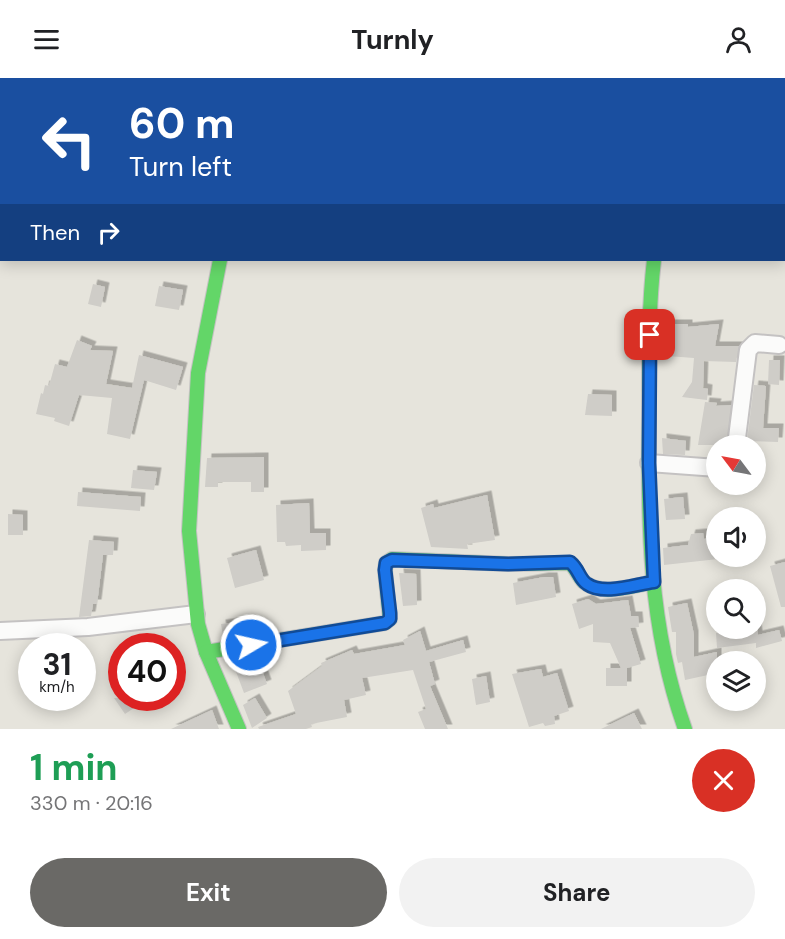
<!DOCTYPE html>
<meta charset="utf-8">
<style>
body{margin:0;font-family:"DM Sans",sans-serif;background:#f2f2f2;color:#202124;height:100vh;display:flex;flex-direction:column;font-size:22px;white-space:nowrap}
*{box-sizing:border-box;margin:0}
p{font-size:20px;color:#757577}
.icon{flex:none;width:33px;height:33px;fill:none;stroke:currentColor;stroke-width:2;stroke-linecap:round;stroke-linejoin:round}
.map{position:relative;height:651px;overflow:hidden}
.side{display:flex;flex-direction:column;background:#fff;flex:1}
.side>*{flex:none}
.banner{position:absolute;left:0px;top:0px;width:786px;height:183px;box-shadow:0 3px 15px #0003;background:#1a4fa0;color:#fff;overflow:hidden}
.needle{width:39px;rotate:302deg}
.controls{position:absolute;left:706px;top:357px;display:grid;gap:12px}
.controls a{display:grid;place-items:center;width:60px;height:60px;border-radius:50%;background:#fff;box-shadow:0 3px 15px #0003;font-size:30px}
.speed{position:absolute;left:18px;top:555px;display:flex;gap:12px;font-size:30px;font-weight:700;text-align:center}
.speed>*{display:grid;place-content:center;width:78px;height:78px;border-radius:50%;background:#fff;box-shadow:0 3px 15px #0003;line-height:1}
.speed small{font-size:15px;font-weight:400}
.speed .limit{border:9px solid #d22;background:#fff;color:#111}
.pin{position:absolute;display:grid;place-items:center;width:51px;height:51px;color:#fff;margin:-26px;border-radius:12px;box-shadow:0 3px 9px #0006}
.me{position:absolute;width:66px;margin:-33px;rotate:81deg;stroke-linejoin:round;filter:drop-shadow(0 0 4px #0008)}
.turn{display:flex;align-items:center;gap:21px;height:126px;padding:0 30px;font-size:27px}
.turn .icon{width:78px;height:78px;stroke-width:2.5}
.turn b{display:block;font-size:42px;line-height:51px}
.then{display:flex;align-items:center;height:57px;padding:0 30px;background:#0003;gap:12px;font-size:22px}
.round{display:grid;place-items:center;flex:none;width:63px;height:63px;border-radius:32px;background:#f2f2f2}
.overview{display:flex;align-items:center;justify-content:space-between;height:102px;padding:0 30px}
h1{font-size:36px;font-weight:700;line-height:45px;color:#1e9e55}
.cta{display:flex;gap:12px;margin-top:auto;padding:12px 30px}
.cta a{flex:1;height:69px;border-radius:36px;background:#6a6966;color:#fff;font-size:24px;font-weight:700;line-height:69px;text-align:center}
.cta a+a{background:#f2f2f2;color:#202124}
header{display:flex;justify-content:space-between;align-items:center;height:78px;padding:0 30px;background:#fff;font-size:27px;font-weight:700}
.map>svg:first-child{display:block}
.building{fill:#cfcdc8;filter:url(#shadow)}
.lines{fill:none;stroke-linecap:round;stroke-linejoin:round}
.street-casing{stroke:#c4c2c2;stroke-width:20}
.fast-casing{stroke:#c4c2c2;stroke-width:16}
.street{stroke:#fbfbfa;stroke-width:16}
.fast{stroke:#63d668;stroke-width:14}
.route-casing{stroke:#114b97;stroke-width:15}
.route{stroke:#1a73e8;stroke-width:10}
</style>
<header><svg class="icon" aria-label="menu" viewBox="0 0 24 24"><path d="M4 6h16M4 12h16M4 18h16"/></svg>Turnly<svg class="icon" aria-label="person" viewBox="0 0 24 24"><circle cx="12" cy="8" r="4"/><path d="M4 21q1-7 8-7t8 7"/></svg></header>
<div class="map">
<svg width="785" height="651" viewBox="0 0 785 651">
<defs>
<filter id="shadow"><feDropShadow dx="4.5" dy="-4.5" stdDeviation="0" flood-color="#0004"/></filter>
</defs>
<rect width="100%" height="100%" fill="#e6e4dc"/>
<g class="building">
<polygon points="93,206 105,209 101,229 88,226"/>
<polygon points="159,208 183,212 179,232 155,228"/>
<polygon points="671,246 688,246 688,249 719,246 715,268 739,268 736,284 704,283 703,310 708,311 707,322 682,319 692,304 694,280 667,278 667,266 663,266 663,249"/>
<polygon points="77,262 92,268 90,272 113,273 106,306 132,310 139,277 183,289 176,312 144,302 130,361 107,356 112,320 79,317 69,348 54,343 55,340 36,336 41,315 43,316 45,307 49,308 55,286 67,289"/>
<polygon points="769,282 780,282 779,307 768,306"/>
<polygon points="754,307 766,308 763,350 779,350 778,364 747,363"/>
<polygon points="588,316 612,317 612,338 585,337"/>
<polygon points="705,324 717,325 716,328 731,327 726,367 698,367"/>
<polygon points="662,360 686,363 685,377 663,376"/>
<polygon points="264,379 264,414 251,414 251,404 218,404 218,409 205,409 207,380"/>
<polygon points="133,392 157,394 154,412 131,410"/>
<polygon points="78,414 141,419 140,433 77,428"/>
<polygon points="487,417 495,462 467,466 468,471 431,469 421,430 433,426 434,430"/>
<polygon points="683,419 685,441 666,442 664,421"/>
<polygon points="309,425 310,455 326,455 326,472 301,473 301,467 286,468 285,464 277,464 276,427"/>
<polygon points="8,436 23,437 23,457 8,457"/>
<polygon points="703,455 704,461 716,459 718,481 664,487 663,470 688,467 691,456"/>
<polygon points="89,462 114,464 113,477 103,477 97,526 93,526 91,538 79,539"/>
<polygon points="256,472 264,502 235,510 227,480"/>
<polygon points="785,484 785,529 781,529 770,488"/>
<polygon points="399,495 416,496 417,527 403,528"/>
<polygon points="544,499 553,499 556,519 516,527 513,505"/>
<polygon points="588,521 596,526 628,522 631,538 638,538 639,549 630,550 641,586 627,590 627,608 606,608 606,590 621,590 610,565 593,564 593,546 579,551 572,526"/>
<polygon points="687,525 694,557 694,579 717,574 717,595 685,602 682,584 678,585 676,576 676,554 672,554 668,529"/>
<polygon points="237,544 239,555 223,558 221,546"/>
<polygon points="742,550 757,550 758,557 779,552 782,563 756,570 756,565 717,570 716,555 742,553"/>
<polygon points="420,553 426,573 463,562 466,574 429,584 435,606 430,608 448,651 425,651 418,634 426,631 413,592 362,600 366,617 344,622 347,639 311,646 312,649 306,651 259,651 258,649 296,636 288,613 322,588 321,585 352,572 354,576 405,567 403,562"/>
<polygon points="257,579 267,606 244,615 232,583"/>
<polygon points="541,591 543,599 557,595 569,633 554,638 555,646 545,648 543,645 529,649 512,596"/>
<polygon points="486,598 490,624 476,627 472,601"/>
<polygon points="114,620 149,620 125,636"/>
<polygon points="255,620 267,640 252,650 243,627"/>
<polygon points="212,632 219,651 171,651"/>
<polygon points="634,635 642,651 601,651"/>
</g>
<g class="lines">
<g class="street-casing">
<g id="street">
<polyline points="247,2 247,0"/>
<polyline points="669,2 669,0"/>
<polyline points="784,126 785,126"/>
<polyline points="736,368 748,272 755,265 779,267"/>
<polyline points="649,385 717,390"/>
<polyline points="0,553 88,549 196,536"/>
</g>
</g>
<g class="fast-casing">
<g id="fast">
<polyline points="220,182 198,295 189,453 198,546 206,574 239,651"/>
<path d="M 654,182 C 648,233 649,285 649,337 C 648,446 648,547 685,651"/>
<path d="M 206,574 L 385,545 L 390,541 L 385,492 L 386,485 L 392,481 L 508,486 L 570,485 C 576,490 578,498 584,504 C 601,519 635,507 654,504"/>
</g>
</g>
<use href="#street" class="street"/>
<use href="#fast" class="fast"/>
</g>
<g class="lines">
<g class="route-casing">
<path id="route" d="M 251,567 L 385,545 L 390,541 L 390,535 L 385,492 L 386,485 L 392,482 L 508,486 L 570,484 C 579,491 579,501 587,506 C 604,518 636,506 654,504 L 649,385 L 650,257"/>
</g>
<use href="#route" class="route"/>
</g>
</svg>
<div class="controls">
<a><svg class="needle" viewBox="-14 -14 28 28"><path d="M0-13l5 13h-10z" fill="#e53935"/><path d="M0 13l5-13h-10z" fill="#757577"/></svg></a>
<a><svg class="icon" aria-label="sound" viewBox="0 0 24 24"><path d="M4 9h4l5-4v14l-5-4H4zM17 9q2 3 0 6"/></svg></a>
<a><svg class="icon" aria-label="search" viewBox="0 0 24 24"><circle cx="10" cy="10" r="6"/><path d="M15 15l6 6"/></svg></a>
<a><svg class="icon" aria-label="layers" viewBox="0 0 24 24"><path d="M12 4l9 5-9 5-9-5zM3 14l9 5 9-5"/></svg></a>
</div>
<div class="speed"><div>31<small>km/h</small></div><div class="limit">40</div></div>
<div class="pin" style="left:650px;top:257px;background:#d93025"><svg class="icon" aria-label="arrive" viewBox="0 0 24 24"><path d="M6 21V4h12l-3 4 3 4H6"/></svg></div>
<svg class="me" style="left:251px;top:567px" viewBox="-20 -20 40 40"><circle r="17" fill="#1a73e8" stroke="#fff" stroke-width="3"/><path d="M0-11L8 9 0 5-8 9z" fill="#fff"/></svg>
<div class="banner">
<div class="turn"><svg class="icon" aria-label="left" viewBox="0 0 24 24"><path d="M17 20v-9H6M10 6l-5 5 5 5"/></svg><div><b>60 m</b>Turn left</div></div>
<div class="then">Then<svg class="icon" aria-label="right" viewBox="0 0 24 24"><path d="M7 20v-9h11M14 6l5 5-5 5"/></svg></div>
</div>
</div>
<section class="side">
<div class="overview"><div><h1>1 min</h1><p>330 m · 20:16</p></div><a class="round" style="background:#d93025;color:#fff"><svg class="icon" aria-label="close" viewBox="0 0 24 24"><path d="M6 6l12 12M18 6L6 18"/></svg></a></div>
<div class="cta"><a>Exit</a><a>Share</a></div>
</section>
